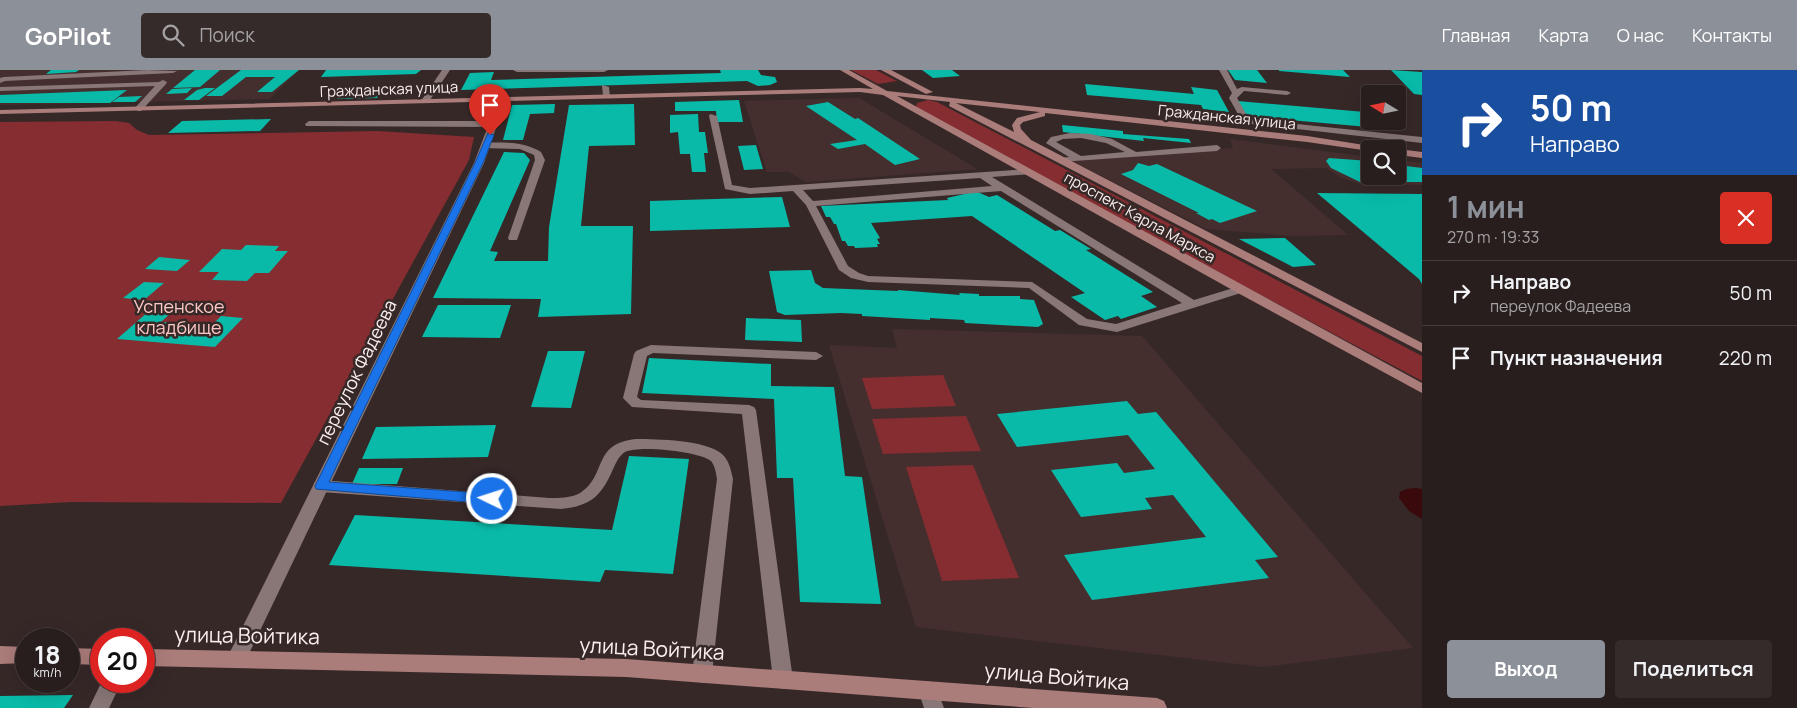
<!DOCTYPE html>
<html lang="ru">
<meta charset="utf-8">
<style>
body{margin:0;font-family:Manrope,sans-serif;background:#352b2b;color:#f1f3f6;height:100vh;display:flex;flex-direction:column;font-size:19px;white-space:nowrap}
*{box-sizing:border-box;margin:0}
p{font-size:16px;color:#a5a2a4}
.icon{flex:none;width:28px;height:28px;fill:none;stroke:currentColor;stroke-width:2;stroke-linecap:round;stroke-linejoin:round}
.map{position:relative;flex:1;overflow:hidden}
.panel{display:flex;flex-direction:column;background:#291e1e;width:375px}
.panel>*{flex:none}
.banner{background:#1a4fa0;color:#fff;overflow:hidden}
.needle{width:32px;rotate:280deg}
.tools{position:absolute;left:1361px;top:15px;display:grid;gap:10px}
.tools a{display:grid;place-items:center;width:45px;height:45px;border-radius:5px;background:#291e1e;box-shadow:0 5px 20px #0002,0 0 0 1px #453c3c;font-size:25px}
.speed{position:absolute;left:15px;top:558px;display:flex;gap:10px;font-size:25px;font-weight:700;text-align:center}
.speed>*{display:grid;place-content:center;width:65px;height:65px;border-radius:50%;background:#291e1e;box-shadow:0 5px 20px #0002,0 0 0 1px #453c3c;line-height:1}
.speed small{font-size:12px;font-weight:400}
.speed .limit{border:8px solid #d22;background:#fff;color:#111}
.pin{position:absolute;display:grid;place-items:center;width:42px;height:42px;color:#fff;margin:-51px -21px;border-radius:50% 50% 50% 0;rotate:-45deg;box-shadow:0 0 5px #0007}
.pin .icon{rotate:45deg}
.me{position:absolute;width:55px;margin:-28px;rotate:274deg;stroke-linejoin:round;filter:drop-shadow(0 0 4px #0008)}
.turn{display:flex;align-items:center;gap:18px;height:105px;padding:0 25px;font-size:22px}
.turn .icon{width:65px;height:65px;stroke-width:2.5}
.turn b{display:block;font-size:35px;line-height:42px}
.round{display:grid;place-items:center;flex:none;width:52px;height:52px;border-radius:5px;background:#352b2b}
.summary{display:flex;align-items:center;justify-content:space-between;height:85px;padding:0 25px}
h1{font-size:30px;font-weight:700;line-height:38px;color:#8c9099}
.action{display:flex;gap:10px;margin-top:auto;padding:10px 25px}
.action a{flex:1;height:58px;border-radius:5px;background:#8c9099;color:#fff;font-size:20px;font-weight:700;line-height:58px;text-align:center}
.action a+a{background:#352b2b;color:#f1f3f6}
ul{padding:0;list-style:none}
li{display:flex;align-items:center;gap:15px;height:65px;padding:0 25px;border-top:1px solid #453c3c}
li div{flex:1}
li b{display:block;font-size:19px}
li em{font-style:normal}
header{display:flex;align-items:center;gap:30px;box-sizing:border-box;height:70px;padding:0 25px;background:#8c9099;color:#fff}
header strong{font-size:24px}
nav{display:flex;gap:28px;margin-inline-start:auto;font-size:18px}
.search{width:350px;height:45px;background:#352b2b;display:flex;align-items:center;gap:12px;box-sizing:border-box;padding:0 18px;border-radius:5px;color:#a5a2a4;font-size:19px}
main{display:flex;flex:1;min-height:0}
.map>svg:first-child{display:block}
.built{fill:#452f2e}
.green{fill:#852d30}
.water{fill:#39090c}
.building{fill:#09baa9}
.lines{fill:none;stroke-linecap:round;stroke-linejoin:round}
.service{fill:#887776;fill-rule:evenodd}
.minor{fill:#887776;fill-rule:evenodd}
.secondary{fill:#aa7c7a;fill-rule:evenodd}
.route{fill:#1a73e8;stroke:#114b97}
.labels{text-anchor:middle;dominant-baseline:central;stroke-width:5;stroke-linejoin:round;paint-order:stroke}
.far-street-label{font-size:15px;fill:#f9efee;stroke:#372828}
.park-label{font-size:18px;fill:#fcc7c4;stroke:#372828}
.street-label{font-size:18px;fill:#f9efee;stroke:#372828}
.near-street-label{font-size:21px;fill:#f9efee;stroke:#372828}
</style>
<header>
<strong>GoPilot</strong>
<div class="search"><svg class="icon" aria-label="search" viewBox="0 0 24 24"><circle cx="10" cy="10" r="6"/><path d="M15 15l6 6"/></svg>Поиск</div>
<nav><a>Главная</a><a>Карта</a><a>О нас</a><a>Контакты</a></nav>
</header>
<main>
<div class="map">
<svg width="1422" height="638" viewBox="0 0 1422 638">
<rect width="100%" height="100%" fill="#372828"/>
<g class="built">
<polygon points="0,0 299,0 269,29 0,35"/>
<polygon points="859,28 977,99 806,112 789,102 767,102 744,31"/>
<polygon points="1230,69 1370,87 1370,106 1398,106 1398,90 1422,93 1422,115 1360,114 1342,108 1326,98 1271,99 1348,165 1293,166 1206,159 1072,91 1233,78"/>
<polygon points="892,259 1142,266 1413,578 1264,597 916,557 829,275 897,278"/>
</g>
<g class="green">
<polygon points="851,0 876,0 897,11 878,14"/>
<polygon points="928,30 937,32 1422,286 1422,311 1242,215 916,37 917,33"/>
<polygon points="116,51 129,53 137,60 149,65 378,61 474,67 469,90 281,433 71,432 0,436 0,52"/>
<polygon points="943,305 956,336 872,339 862,308"/>
<polygon points="966,346 981,381 883,384 872,349"/>
<polygon points="973,395 1019,508 942,511 906,397"/>
</g>
<polygon class="water" points="1416,418 1422,419 1422,449 1409,441 1399,428 1400,422 1406,419"/>
<g class="building">
<polygon points="51,0 79,0 76,2 46,4"/>
<polygon points="195,0 220,0 200,17 173,18"/>
<polygon points="241,0 299,0 272,22 257,22 275,7 246,7 222,26 206,26"/>
<polygon points="326,0 421,0 416,4 321,7"/>
<polygon points="720,0 758,0 761,5 775,7 777,12 770,15 758,16 747,11 461,20 470,3 494,2 491,10 721,3"/>
<polygon points="922,0 952,0 960,6 933,8"/>
<polygon points="1228,0 1257,0 1267,13 1235,10"/>
<polygon points="1279,0 1343,0 1350,7 1279,1"/>
<polygon points="1391,0 1422,2 1422,25 1414,24"/>
<polygon points="1085,14 1194,24 1191,17 1217,20 1229,42 1203,39 1201,35 1087,25"/>
<polygon points="192,18 187,23 166,24 172,19"/>
<polygon points="205,18 215,18 199,30 184,30 197,20"/>
<polygon points="383,18 377,28 337,29 344,19"/>
<polygon points="127,20 110,33 0,33 0,25"/>
<polygon points="142,26 135,32 112,32 119,27"/>
<polygon points="739,30 743,52 717,52 716,41 675,41 675,32"/>
<polygon points="1237,31 1365,42 1370,48 1370,51 1373,51 1379,58 1246,46"/>
<polygon points="828,32 855,49 858,48 920,89 895,95 865,74 838,79 830,74 857,70 806,36"/>
<polygon points="555,34 554,43 530,44 523,70 503,70 512,35"/>
<polygon points="634,34 635,75 589,76 581,156 633,156 631,244 538,247 541,229 433,228 504,82 524,83 530,90 490,181 498,182 494,191 548,191 549,157 569,35"/>
<polygon points="698,44 699,62 705,62 708,83 704,83 706,102 692,102 690,84 680,84 678,62 670,63 670,45"/>
<polygon points="271,49 260,61 168,63 182,51"/>
<polygon points="1062,55 1123,61 1123,64 1189,69 1191,73 1143,68 1144,71 1063,62"/>
<polygon points="756,75 763,99 744,100 738,76"/>
<polygon points="1329,88 1370,91 1370,106 1398,106 1398,95 1422,98 1422,112 1360,112 1331,98 1326,91"/>
<polygon points="1138,93 1149,96 1157,94 1257,141 1220,153 1212,149 1209,150 1196,143 1199,143 1121,104 1133,100"/>
<polygon points="973,122 980,123 989,127 997,125 1055,161 1060,160 1091,179 1086,180 1153,222 1141,226 1157,237 1121,249 1118,246 1105,250 1071,227 1085,223 972,146 871,153 880,168 877,169 880,174 877,174 878,177 855,178 854,176 848,176 845,171 842,171 836,154 834,154 830,147 826,147 821,136 948,130 947,128"/>
<polygon points="1317,123 1422,124 1422,214 1419,209"/>
<polygon points="782,127 790,157 650,161 650,131"/>
<polygon points="1285,168 1316,195 1293,197 1239,169"/>
<polygon points="246,175 279,176 275,181 288,181 269,203 255,203 247,211 212,210 219,202 199,202 222,179 241,180"/>
<polygon points="159,187 190,190 177,201 145,199"/>
<polygon points="811,200 815,213 823,218 898,221 898,220 960,225 959,223 979,224 979,226 1020,226 1020,229 1034,230 1043,254 1038,257 965,253 964,250 930,248 930,250 862,246 862,244 841,243 785,245 777,242 769,201"/>
<polygon points="144,212 164,213 144,230 123,228"/>
<polygon points="438,235 511,235 500,268 422,267"/>
<polygon points="149,241 171,243 161,252 212,255 221,246 243,248 215,277 117,269"/>
<polygon points="746,248 801,250 802,272 745,270"/>
<polygon points="548,281 585,281 571,338 531,337"/>
<polygon points="649,288 771,294 771,316 834,317 845,406 862,407 881,534 800,532 793,408 777,408 774,329 642,323"/>
<polygon points="1127,331 1138,344 1156,342 1278,487 1255,490 1269,508 1092,530 1064,485 1206,467 1173,425 1145,428 1152,439 1081,447 1051,400 1117,393 1124,403 1155,399 1128,365 1017,377 997,344"/>
<polygon points="496,355 488,387 362,389 376,357"/>
<polygon points="629,386 689,389 673,504 605,500 600,512 329,495 355,445 612,460"/>
<polygon points="359,398 403,398 397,414 352,414"/>
<polygon points="73,625 64,638 0,638 0,626"/>
</g>
<g class="lines">
<g class="service">
<polygon points="147,0 177,1 173,3 5,11 0,13 0,8 4,7"/>
<polygon points="442,0 450,0 428,33 422,33 421,31"/>
<polygon points="513,0 608,0 604,2 517,2"/>
<polygon points="1219,0 1227,0 1237,19 1242,17 1287,21 1291,23 1287,25 1244,21 1237,28 1249,49 1422,67 1422,73 1243,53 1229,28 1232,23"/>
<polygon points="163,10 167,12 166,14 141,41 138,41 134,39 155,16 0,21 0,17 159,12"/>
<polygon points="602,15 609,17 610,28 603,26"/>
<path d="M 710,44 L 717,46 L 732,115 L 750,118 L 1028,99 L 1033,102 L 1031,104 L 992,107 L 1194,230 L 1240,216 L 1246,220 L 1244,222 L 1117,262 L 1079,255 L 1029,218 L 868,212 L 851,208 L 839,200 L 806,135 L 793,121 L 750,124 L 725,119 L 709,46 ZM 980,108 L 992,116 L 813,131 L 803,120 ZM 1001,121 L 1182,233 L 1116,254 L 1087,249 L 1032,212 L 868,206 L 859,203 L 848,196 L 816,136 Z"/>
<polygon points="309,51 494,51 498,54 494,57 306,56 305,54"/>
<path d="M 1070,63 L 1091,64 L 1112,69 L 1136,82 L 1217,75 L 1221,78 L 1217,81 L 1060,92 L 1060,88 L 1069,87 L 1046,73 L 1051,67 ZM 1081,68 L 1106,73 L 1125,82 L 1081,86 L 1056,72 L 1063,69 Z"/>
<path d="M 486,73 C 505,72 524,72 541,82 L 545,90 L 517,170 L 509,170 L 508,168 L 535,90 L 534,85 L 520,79 L 483,78 L 482,76 Z"/>
<polygon points="651,275 816,282 823,286 816,290 653,283 647,286 637,327 641,330 749,335 754,337 756,340 793,610 790,616 783,619 776,616 773,610 742,344 632,337 623,328 634,284 636,281"/>
<path d="M 636,369 C 657,369 706,370 722,384 C 729,390 731,400 733,409 L 712,604 L 709,610 L 702,613 L 695,610 L 692,604 L 717,409 C 716,403 715,396 711,391 C 699,381 638,375 625,382 C 619,386 617,391 614,397 C 602,425 592,436 561,439 L 321,422 L 315,420 L 313,416 L 315,412 L 321,410 L 549,428 C 559,428 571,428 580,423 C 608,405 591,374 636,369 Z"/>
</g>
<g class="minor">
<polygon points="499,27 506,29 484,93 244,594 237,597 230,594 227,588 230,582 474,93"/>
<polygon points="102,611 122,611 109,638 89,638"/>
<polygon points="928,611 935,614 944,638 924,638 918,620 921,614"/>
</g>
<g class="secondary">
<path d="M 840,0 L 849,0 L 887,21 L 1307,66 L 1377,77 L 1378,79 L 1370,79 L 1370,81 L 1307,72 L 1045,43 L 1045,46 L 1023,52 L 1020,55 L 1021,59 L 1031,70 L 1422,273 L 1422,282 L 949,36 L 950,32 L 897,26 L 1422,313 L 1422,323 L 1236,222 L 883,25 L 860,22 L 0,44 L 0,40 L 860,18 L 873,19 ZM 956,33 L 1040,42 L 1017,48 L 1012,55 L 1014,62 Z"/>
<polygon points="881,0 891,0 933,22 926,24"/>
<polygon points="1398,79 1422,82 1422,88 1398,85"/>
<polygon points="0,576 26,577 26,593 0,594"/>
<polygon points="69,578 101,579 101,595 69,594"/>
<polygon points="144,579 626,589 1157,628 1164,631 1167,638 1033,638 626,607 144,596"/>
</g>
</g>
<polygon class="route" points="488,63 494,65 483,93 329,412 492,424 497,426 499,429 497,433 492,434 316,419 315,416 475,93"/>
<g class="labels">
<g class="far-street-label">
<text transform="translate(389 19) rotate(-2)">Гражданская улица</text>
<text transform="translate(1227 47) rotate(6)">Гражданская улица</text>
<text transform="translate(1140 147) rotate(29)">проспект Карла Маркса</text>
</g>
<g class="park-label">
<text x="179" y="236">Успенское<tspan x="179" dy="21">кладбище</tspan></text>
</g>
<g class="street-label">
<text transform="translate(356 302) rotate(-64)">переулок Фадеева</text>
</g>
<g class="near-street-label">
<text transform="translate(247 565) rotate(1)">улица Войтика</text>
<text transform="translate(652 578) rotate(3)">улица Войтика</text>
<text transform="translate(1057 606) rotate(5)">улица Войтика</text>
</g>
</g>
</svg>
<div class="tools">
<a><svg class="needle" viewBox="-14 -14 28 28"><path d="M0-13l5 13h-10z" fill="#e53935"/><path d="M0 13l5-13h-10z" fill="#a5a2a4"/></svg></a>
<a><svg class="icon" aria-label="search" viewBox="0 0 24 24"><circle cx="10" cy="10" r="6"/><path d="M15 15l6 6"/></svg></a>
</div>
<div class="speed"><div>18<small>km/h</small></div><div class="limit">20</div></div>
<div class="pin" style="left:490px;top:65px;background:#d93025"><svg class="icon" aria-label="arrive" viewBox="0 0 24 24"><path d="M6 21V4h12l-3 4 3 4H6"/></svg></div>
<svg class="me" style="left:492px;top:429px" viewBox="-20 -20 40 40"><circle r="17" fill="#1a73e8" stroke="#fff" stroke-width="3"/><path d="M0-11L8 9 0 5-8 9z" fill="#fff"/></svg>
</div>
<section class="panel">
<div class="banner">
<div class="turn"><svg class="icon" aria-label="right" viewBox="0 0 24 24"><path d="M7 20v-9h11M14 6l5 5-5 5"/></svg><div><b>50 m</b>Направо</div></div>
</div>
<div class="summary"><div><h1>1 мин</h1><p>270 m · 19:33</p></div><a class="round" style="background:#d93025;color:#fff"><svg class="icon" aria-label="close" viewBox="0 0 24 24"><path d="M6 6l12 12M18 6L6 18"/></svg></a></div>
<ul>
<li><svg class="icon" aria-label="right" viewBox="0 0 24 24"><path d="M7 20v-9h11M14 6l5 5-5 5"/></svg><div><b>Направо</b><p>переулок Фадеева</p></div><em>50 m</em></li>
<li><svg class="icon" aria-label="arrive" viewBox="0 0 24 24"><path d="M6 21V4h12l-3 4 3 4H6"/></svg><div><b>Пункт назначения</b></div><em>220 m</em></li>
</ul>
<div class="action"><a>Выход</a><a>Поделиться</a></div>
</section>
</main>
